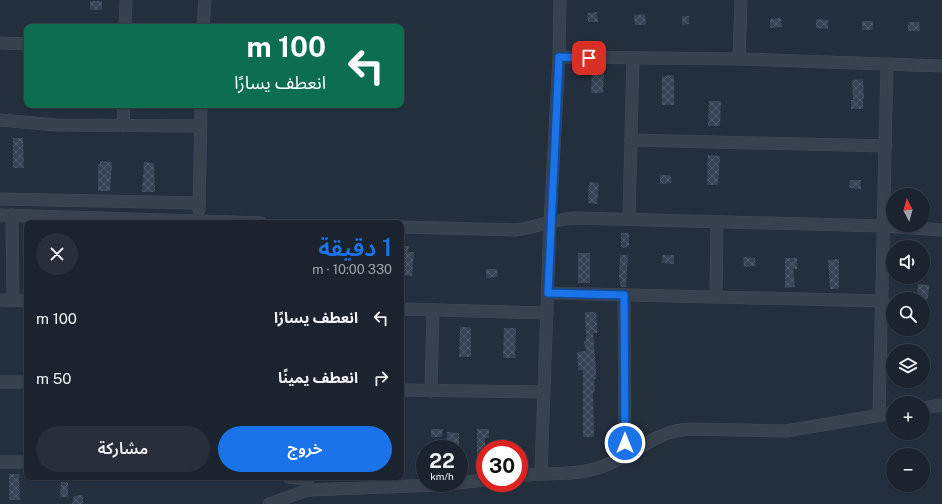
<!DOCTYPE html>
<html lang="ar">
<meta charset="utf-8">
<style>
body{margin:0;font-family:"Public Sans","Noto Sans Arabic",sans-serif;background:#282f3a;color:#f1f3f6;direction:rtl;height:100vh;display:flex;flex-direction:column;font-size:15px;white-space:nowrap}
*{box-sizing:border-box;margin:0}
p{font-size:13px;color:#a0a4aa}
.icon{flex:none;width:22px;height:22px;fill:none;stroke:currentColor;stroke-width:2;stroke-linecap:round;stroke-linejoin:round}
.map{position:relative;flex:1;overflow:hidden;direction:ltr}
.details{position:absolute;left:24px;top:220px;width:380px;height:260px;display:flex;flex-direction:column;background:#1b232e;border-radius:8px;box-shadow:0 1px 3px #0004,0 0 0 1px #39404a;direction:rtl}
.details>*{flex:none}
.guide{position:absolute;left:24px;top:24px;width:380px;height:84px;border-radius:8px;box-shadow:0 1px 3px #0004,0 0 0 1px #39404a;direction:rtl;background:#0b6e4f;color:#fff;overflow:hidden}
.needle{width:26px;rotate:354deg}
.buttons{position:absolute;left:886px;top:188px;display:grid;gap:8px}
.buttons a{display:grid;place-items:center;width:44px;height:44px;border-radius:50%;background:#1b232e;box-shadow:0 1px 3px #0004,0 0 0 1px #39404a;font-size:20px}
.speed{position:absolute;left:416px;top:440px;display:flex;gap:8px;font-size:20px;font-weight:700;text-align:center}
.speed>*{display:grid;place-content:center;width:52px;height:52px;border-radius:50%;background:#1b232e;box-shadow:0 1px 3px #0004,0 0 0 1px #39404a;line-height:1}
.speed small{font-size:10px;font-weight:400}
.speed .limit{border:6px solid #d22;background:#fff;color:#111}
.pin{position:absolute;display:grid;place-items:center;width:34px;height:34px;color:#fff;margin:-17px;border-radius:8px;box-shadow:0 2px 6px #0006}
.me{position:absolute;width:44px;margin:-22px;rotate:0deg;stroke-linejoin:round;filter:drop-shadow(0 0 3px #0008)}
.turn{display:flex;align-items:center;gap:14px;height:84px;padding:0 12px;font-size:18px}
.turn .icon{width:52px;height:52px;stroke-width:2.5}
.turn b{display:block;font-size:28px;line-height:34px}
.round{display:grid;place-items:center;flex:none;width:42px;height:42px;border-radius:21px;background:#282f3a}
.overview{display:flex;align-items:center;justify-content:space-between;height:68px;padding:0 12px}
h1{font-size:24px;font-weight:600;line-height:30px;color:#1a73e8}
.cta{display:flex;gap:8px;margin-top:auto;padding:8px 12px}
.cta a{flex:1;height:46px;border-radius:24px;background:#1a73e8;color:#fff;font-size:16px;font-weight:600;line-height:46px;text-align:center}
.cta a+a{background:#282f3a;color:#f1f3f6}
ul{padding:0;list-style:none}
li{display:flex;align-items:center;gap:12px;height:60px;padding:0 12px}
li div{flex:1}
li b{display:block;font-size:15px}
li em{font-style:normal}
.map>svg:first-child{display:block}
.building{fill:url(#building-cross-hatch)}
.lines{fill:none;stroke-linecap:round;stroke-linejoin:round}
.street-casing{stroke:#414a57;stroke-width:13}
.street{stroke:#38414e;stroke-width:12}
.route-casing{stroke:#114b97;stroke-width:10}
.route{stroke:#1a73e8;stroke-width:7}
</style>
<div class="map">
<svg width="942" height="504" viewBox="0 0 942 504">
<defs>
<pattern id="building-cross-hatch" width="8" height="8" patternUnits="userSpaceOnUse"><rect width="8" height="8" fill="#364354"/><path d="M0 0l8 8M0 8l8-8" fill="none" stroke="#515c6b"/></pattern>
</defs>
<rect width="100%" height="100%" fill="#242f3e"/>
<g class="building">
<rect x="90" y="1" width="12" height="9"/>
<polygon points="597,12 598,22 588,22 587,13"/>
<polygon points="645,14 646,25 635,25 634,15"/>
<polygon points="682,16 689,16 689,24 682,25"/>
<polygon points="781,18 782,27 770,28 770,19"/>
<polygon points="816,19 828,20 828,29 816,28"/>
<rect x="862" y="21" width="11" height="9"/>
<polygon points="908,22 919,22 920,31 908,31"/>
<polygon points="592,71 604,72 603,93 591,93"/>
<polygon points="674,75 674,105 662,105 662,76"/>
<polygon points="863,79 864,99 863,99 863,109 851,109 851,100 853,100 852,80"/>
<polygon points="709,101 721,101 720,126 708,126"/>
<polygon points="13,138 23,138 24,168 13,168"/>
<polygon points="708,155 720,156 718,185 707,185"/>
<polygon points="100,161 112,162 110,191 98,191 98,164 100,164"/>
<polygon points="144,162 154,163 155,192 142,192"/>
<polygon points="660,175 671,175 671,183 660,184"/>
<polygon points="850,180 861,180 861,189 849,188"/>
<polygon points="589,182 599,183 597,204 588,203"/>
<polygon points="621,233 629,233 629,247 621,248"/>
<polygon points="401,246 409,246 408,252 414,252 412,276 401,275"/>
<rect x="578" y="253" width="12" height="30"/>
<polygon points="620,255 628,255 626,287 621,287 619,277"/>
<polygon points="663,255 674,255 674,264 662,263"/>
<polygon points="743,257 755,258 756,266 744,267"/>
<polygon points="785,258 797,258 797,269 793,269 795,287 785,288"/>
<polygon points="839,259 839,289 830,289 828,260"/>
<polygon points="486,269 497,269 498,277 486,278"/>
<polygon points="918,284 929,285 928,299 917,299"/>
<polygon points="585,312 596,312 597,324 597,333 593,333 596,369 596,379 594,379 595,392 593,392 594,437 583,437 583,370 578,370 577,352 586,351 584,341 586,341"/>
<polygon points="460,327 471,327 471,357 459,357"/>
<polygon points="504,328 516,328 515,358 503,358"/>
<polygon points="431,429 443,429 442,437 431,437"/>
<polygon points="477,429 489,429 489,438 485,438 485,458 477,459"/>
<polygon points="447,432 459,433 459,449 446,449"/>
<polygon points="9,474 19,474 20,500 9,500"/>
<polygon points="61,482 68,482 68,497 60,497"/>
<polygon points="83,495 83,504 72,504 74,496"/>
</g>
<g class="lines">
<g class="street-casing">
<g id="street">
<polyline points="125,27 126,0"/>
<polyline points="203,27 205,0"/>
<polyline points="0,43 27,44"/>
<polyline points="559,57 739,59 942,66"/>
<polyline points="739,59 741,0"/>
<polyline points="0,120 57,125 201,126"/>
<polyline points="123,126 124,105"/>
<polyline points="631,140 886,146"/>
<polyline points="0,199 199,203"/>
<polyline points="199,210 201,105"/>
<polyline points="0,215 261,223"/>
<polyline points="12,215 13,300"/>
<polyline points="629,219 633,58"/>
<path d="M 401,227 L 515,230 C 535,228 554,219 575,218 L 884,226 L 942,230"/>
<polyline points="548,293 883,301"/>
<polyline points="624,295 625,458"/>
<polyline points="716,297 717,222"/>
<polyline points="0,300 27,301"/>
<polyline points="401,309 547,313"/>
<polyline points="0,382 27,382"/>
<polyline points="401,390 544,392"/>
<polyline points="431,391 433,310"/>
<polyline points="923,408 942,405"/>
<polyline points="879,415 887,64"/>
<polyline points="0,462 27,462"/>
<polyline points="541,473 550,222 559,57 560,0"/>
<path d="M 519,476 C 545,472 573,476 598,468 C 624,460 638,446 661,436 C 670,431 680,430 690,429 L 786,431 L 893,413"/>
<polyline points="288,477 308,479"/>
<polyline points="269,504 308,490 438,485 485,480"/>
</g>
</g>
<use href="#street" class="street"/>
</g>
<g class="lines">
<g class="route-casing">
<polyline id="route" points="589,58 559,57 548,293 624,295 625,443"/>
</g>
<use href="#route" class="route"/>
</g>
</svg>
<div class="buttons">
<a><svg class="needle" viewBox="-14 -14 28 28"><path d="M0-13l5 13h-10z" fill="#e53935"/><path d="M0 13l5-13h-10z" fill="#a0a4aa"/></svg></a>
<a><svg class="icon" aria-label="sound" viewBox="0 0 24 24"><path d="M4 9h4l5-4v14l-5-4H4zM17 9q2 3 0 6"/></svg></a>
<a><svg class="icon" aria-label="search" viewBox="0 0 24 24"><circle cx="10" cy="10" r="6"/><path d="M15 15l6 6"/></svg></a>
<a><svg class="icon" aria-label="layers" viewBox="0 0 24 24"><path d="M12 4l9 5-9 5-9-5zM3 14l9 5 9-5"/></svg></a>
<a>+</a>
<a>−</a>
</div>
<div class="speed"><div>22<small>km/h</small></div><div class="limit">30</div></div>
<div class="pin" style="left:589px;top:58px;background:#d93025"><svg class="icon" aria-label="arrive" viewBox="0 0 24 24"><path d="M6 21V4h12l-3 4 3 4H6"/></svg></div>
<svg class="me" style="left:625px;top:443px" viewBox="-20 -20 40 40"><circle r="17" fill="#1a73e8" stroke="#fff" stroke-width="3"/><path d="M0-11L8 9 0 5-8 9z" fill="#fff"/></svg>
<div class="guide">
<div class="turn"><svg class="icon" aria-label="left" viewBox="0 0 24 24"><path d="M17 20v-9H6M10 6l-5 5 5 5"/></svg><div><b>100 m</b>انعطف يسارًا</div></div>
</div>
<section class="details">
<div class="overview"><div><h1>1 دقيقة</h1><p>330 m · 10:00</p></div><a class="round"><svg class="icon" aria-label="close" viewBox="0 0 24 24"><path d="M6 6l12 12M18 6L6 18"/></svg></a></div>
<ul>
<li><svg class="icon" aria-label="left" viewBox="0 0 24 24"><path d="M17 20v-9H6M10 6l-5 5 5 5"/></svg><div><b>انعطف يسارًا</b></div><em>100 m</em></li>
<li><svg class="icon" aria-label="right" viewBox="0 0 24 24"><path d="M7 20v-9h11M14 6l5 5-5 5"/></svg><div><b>انعطف يمينًا</b></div><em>50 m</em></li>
</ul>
<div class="cta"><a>خروج</a><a>مشاركة</a></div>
</section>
</div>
